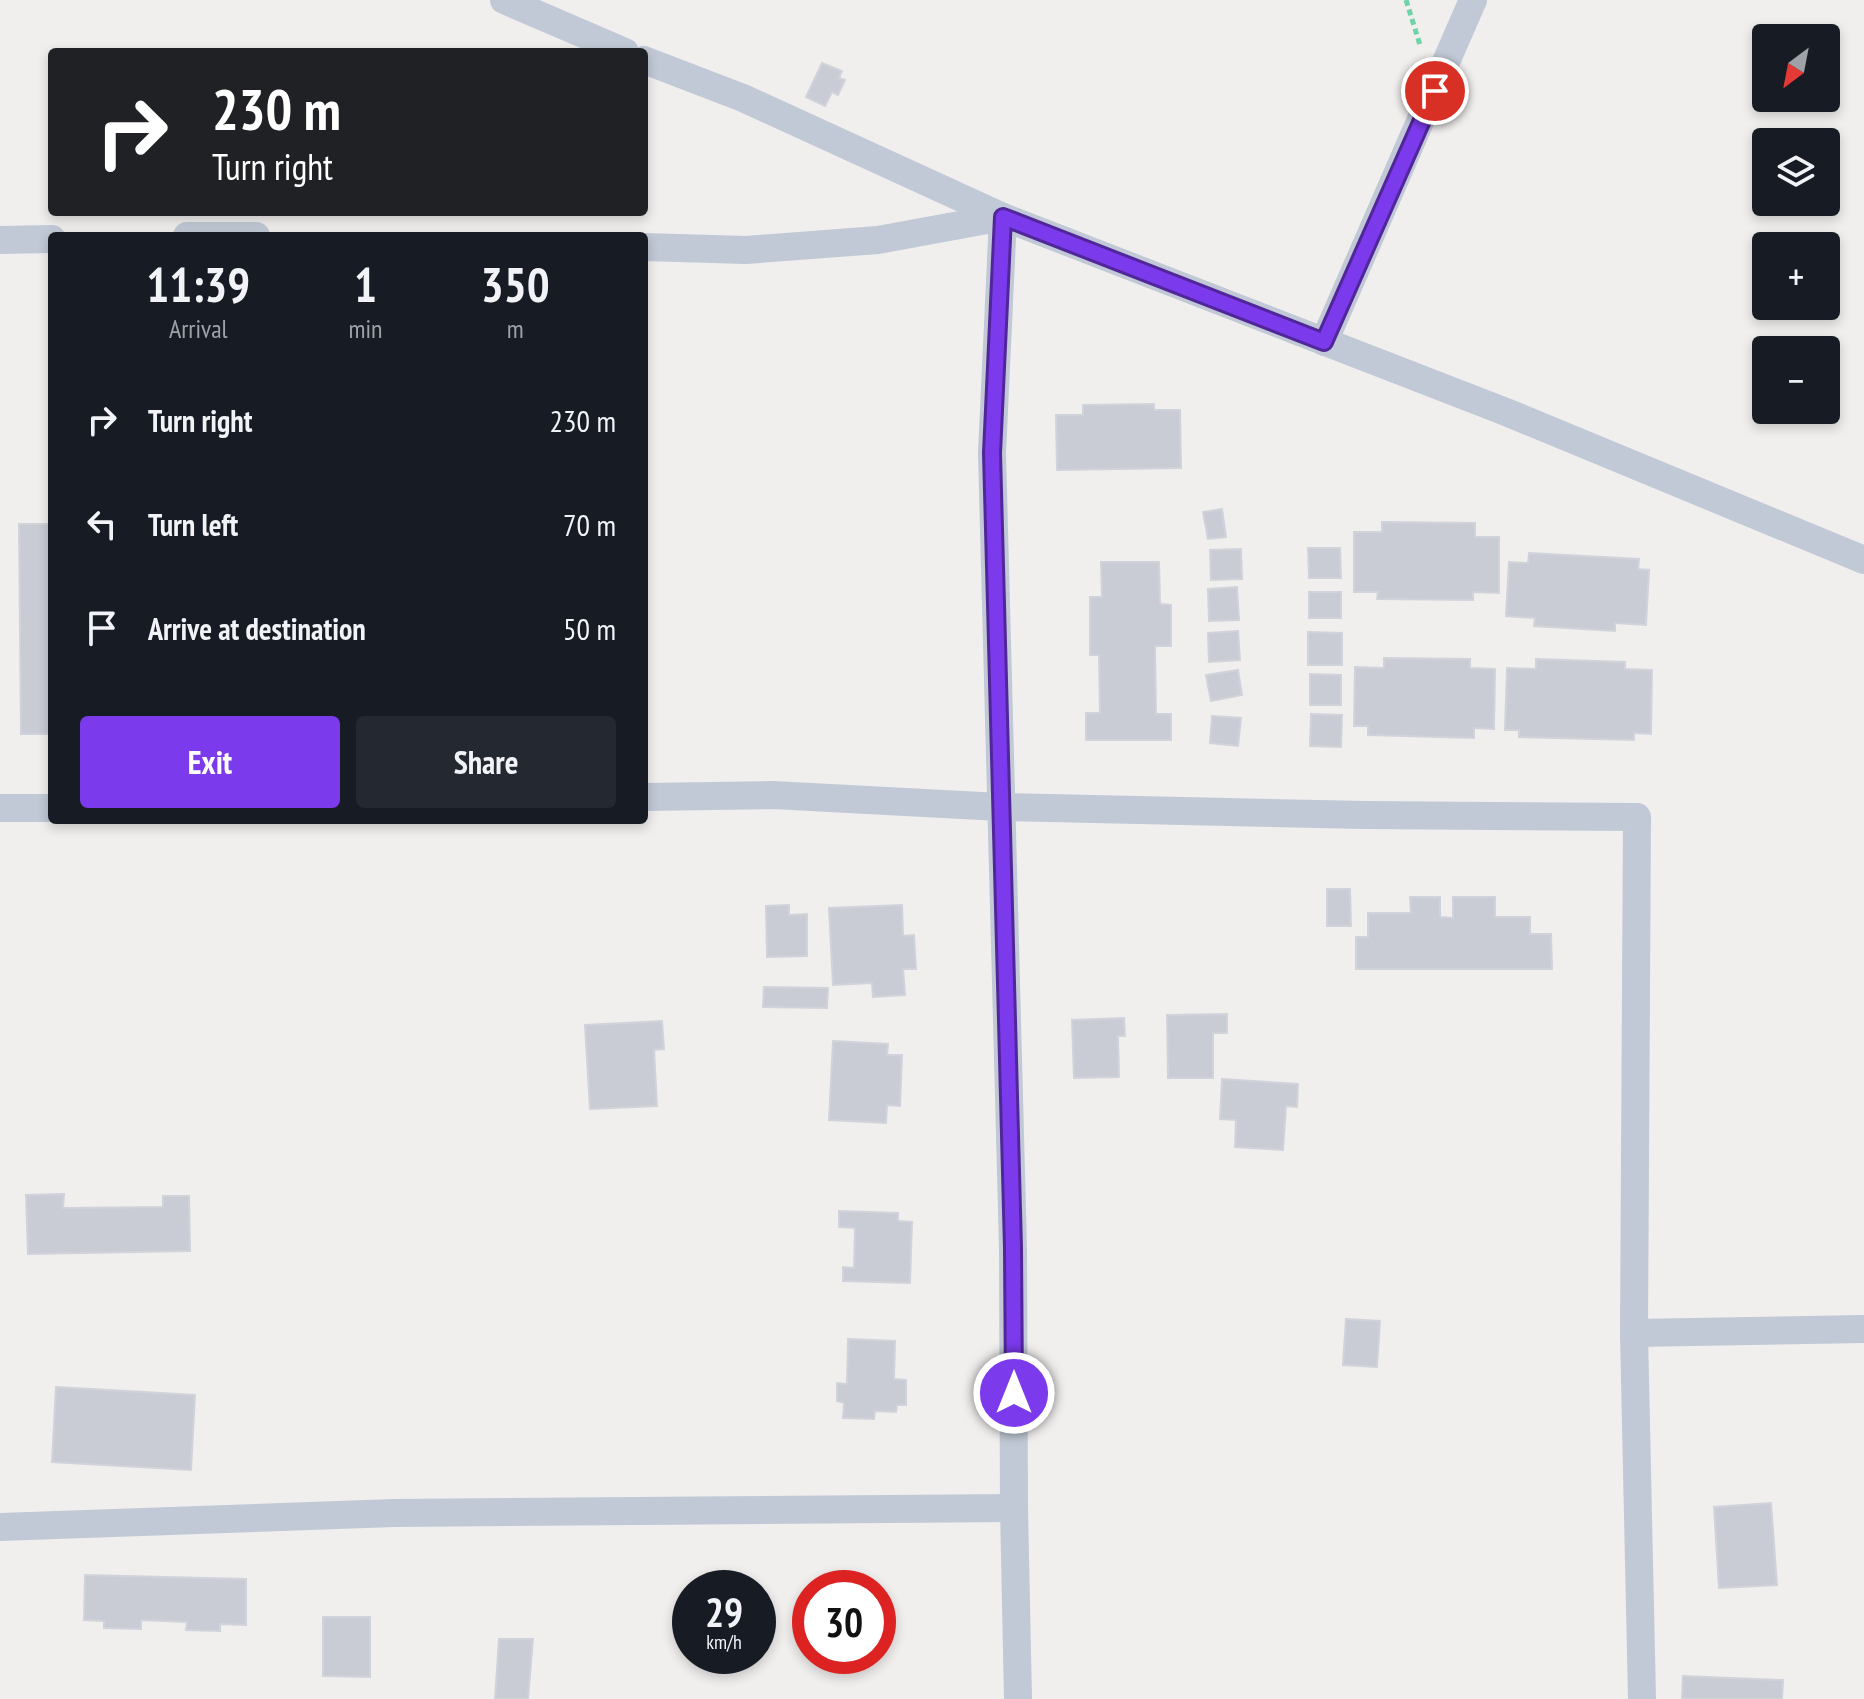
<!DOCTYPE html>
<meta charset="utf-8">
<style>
body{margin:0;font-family:"PT Sans Narrow",sans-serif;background:#242831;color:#f1f3f6;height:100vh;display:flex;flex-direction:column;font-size:30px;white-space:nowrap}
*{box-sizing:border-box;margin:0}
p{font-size:26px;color:#9ea1a6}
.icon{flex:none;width:44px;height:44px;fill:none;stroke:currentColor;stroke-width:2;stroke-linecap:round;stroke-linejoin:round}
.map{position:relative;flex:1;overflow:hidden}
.details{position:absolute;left:48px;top:232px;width:600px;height:592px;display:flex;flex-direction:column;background:#171b24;border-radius:8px;box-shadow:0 4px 12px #0003}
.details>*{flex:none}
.banner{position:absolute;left:48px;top:48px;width:600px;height:168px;border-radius:8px;box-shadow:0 4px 12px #0003;background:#202124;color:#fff;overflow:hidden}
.needle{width:52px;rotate:212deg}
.tools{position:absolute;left:1752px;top:24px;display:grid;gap:16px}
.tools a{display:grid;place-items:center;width:88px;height:88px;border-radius:8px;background:#171b24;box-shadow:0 4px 12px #0003;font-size:40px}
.speed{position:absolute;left:672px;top:1570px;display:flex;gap:16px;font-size:40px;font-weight:700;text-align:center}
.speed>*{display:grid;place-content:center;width:104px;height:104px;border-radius:50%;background:#171b24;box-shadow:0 4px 12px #0003;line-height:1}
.speed small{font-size:20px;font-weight:400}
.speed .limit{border:12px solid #d22;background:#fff;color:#111}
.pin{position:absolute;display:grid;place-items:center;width:68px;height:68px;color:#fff;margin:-34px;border:4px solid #fff;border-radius:50%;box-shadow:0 2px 8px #0007}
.me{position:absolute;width:88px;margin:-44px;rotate:0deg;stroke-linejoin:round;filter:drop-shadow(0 0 6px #0008)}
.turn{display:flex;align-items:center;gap:28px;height:168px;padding:0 32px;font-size:36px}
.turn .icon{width:104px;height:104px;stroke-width:2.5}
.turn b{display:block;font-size:56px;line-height:68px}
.eta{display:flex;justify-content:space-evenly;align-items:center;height:136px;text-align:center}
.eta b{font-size:48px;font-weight:700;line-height:56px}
.primary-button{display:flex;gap:16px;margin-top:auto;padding:16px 32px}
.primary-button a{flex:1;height:92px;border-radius:8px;background:#7c3aed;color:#fff;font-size:32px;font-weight:700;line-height:92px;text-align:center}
.primary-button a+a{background:#242831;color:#f1f3f6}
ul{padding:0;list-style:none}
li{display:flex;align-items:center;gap:24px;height:104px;padding:0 32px}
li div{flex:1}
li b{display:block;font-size:30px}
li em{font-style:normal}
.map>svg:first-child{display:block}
.building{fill:#c9ccd4;stroke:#d1d3da;stroke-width:2}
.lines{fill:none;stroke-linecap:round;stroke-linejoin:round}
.path{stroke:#6dd4a8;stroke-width:5;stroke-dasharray:6 4;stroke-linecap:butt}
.street{stroke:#c0c9d5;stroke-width:28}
.route-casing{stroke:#51269a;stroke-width:20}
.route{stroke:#7c3aed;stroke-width:14}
</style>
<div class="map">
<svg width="1864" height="1699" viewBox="0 0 1864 1699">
<rect width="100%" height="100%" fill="#f1eeee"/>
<g class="building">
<polygon points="822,63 842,71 839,78 845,80 838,95 832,92 825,106 806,97"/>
<polygon points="1154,404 1154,410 1180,410 1181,468 1057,470 1056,415 1083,415 1083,405"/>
<polygon points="1222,509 1226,537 1208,539 1203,512"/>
<polygon points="1382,522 1475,523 1475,537 1499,537 1499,593 1473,592 1473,600 1377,599 1378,592 1354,592 1354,532 1382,532"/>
<polygon points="19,524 52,524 52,734 21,734"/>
<polygon points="1308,548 1340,548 1341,578 1309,578"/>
<polygon points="1241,549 1242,579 1211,580 1210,550"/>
<polygon points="1529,553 1639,559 1638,569 1649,570 1646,625 1615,623 1615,631 1534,626 1535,618 1506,616 1509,562 1528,563"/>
<polygon points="1101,562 1159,562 1160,604 1171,605 1171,646 1155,646 1156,714 1171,714 1171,740 1086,740 1086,713 1100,713 1099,655 1090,655 1090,597 1102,597"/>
<polygon points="1237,587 1239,620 1209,621 1208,589"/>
<rect x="1309" y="592" width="32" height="26"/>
<polygon points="1238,631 1240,660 1209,662 1208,633"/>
<polygon points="1308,632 1342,633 1342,665 1308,665"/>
<polygon points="1384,658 1470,659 1470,668 1495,669 1494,729 1474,728 1474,738 1368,735 1368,726 1354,726 1355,667 1384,668"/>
<polygon points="1536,659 1625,662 1625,669 1652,670 1651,734 1634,733 1634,740 1519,737 1519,730 1505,730 1507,668 1536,669"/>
<polygon points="1238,670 1242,695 1211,701 1206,675"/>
<polygon points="1310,674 1341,675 1341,705 1310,705"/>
<polygon points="1311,714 1342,715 1341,747 1310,746"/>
<polygon points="1212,716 1241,718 1238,746 1210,743"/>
<polygon points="1327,889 1350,889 1351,926 1327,926"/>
<polygon points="1410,897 1440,897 1440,917 1453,918 1453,897 1495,897 1495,917 1530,917 1530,934 1551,934 1552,969 1356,969 1356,937 1368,937 1368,913 1411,913"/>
<polygon points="789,905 789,915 807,914 807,956 767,957 766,906"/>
<polygon points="902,905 903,936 914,935 916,969 903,969 905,995 873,997 872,983 833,985 829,908"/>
<polygon points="764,987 828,988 827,1008 763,1007"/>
<polygon points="1227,1014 1227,1033 1213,1033 1213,1078 1168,1078 1167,1015"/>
<polygon points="1124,1018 1125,1036 1118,1036 1119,1077 1074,1078 1072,1020"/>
<polygon points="662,1021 664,1049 654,1050 657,1106 590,1109 585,1025"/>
<polygon points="833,1041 888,1044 887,1055 902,1055 900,1106 887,1105 886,1123 829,1120"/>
<polygon points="1222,1079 1298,1084 1297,1107 1286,1106 1283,1150 1235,1147 1236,1120 1220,1119"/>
<polygon points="64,1194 63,1208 163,1207 163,1196 189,1196 190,1251 28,1254 26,1195"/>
<polygon points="839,1211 898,1213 898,1221 912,1222 910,1283 843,1281 843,1267 854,1268 855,1228 839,1227"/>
<polygon points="1346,1319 1380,1321 1377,1367 1343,1365"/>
<polygon points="848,1339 895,1341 894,1379 906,1380 906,1405 897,1405 896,1412 875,1411 874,1419 843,1418 844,1403 837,1401 837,1383 847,1384"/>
<polygon points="56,1387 195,1395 191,1470 52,1462"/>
<polygon points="1771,1503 1777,1585 1719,1588 1714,1507"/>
<polygon points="85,1575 246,1579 246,1625 220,1624 220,1631 186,1630 187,1622 141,1620 141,1629 104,1628 104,1621 84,1620"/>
<polygon points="323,1617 370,1617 370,1677 323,1676"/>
<polygon points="499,1639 533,1639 528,1699 495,1699"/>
<polygon points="1683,1676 1783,1680 1782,1699 1682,1699"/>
</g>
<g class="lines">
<polyline class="path" points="1406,0 1420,45"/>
<g class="street">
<polyline points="504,0 625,52"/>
<polyline points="644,60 743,98 1003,217 1506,412 1864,560"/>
<polyline points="187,236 256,236"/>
<polyline points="0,240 52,239"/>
<polyline points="644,247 746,250 878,240 1003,217 992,453 1013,1248 1014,1508 1018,1699"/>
<polyline points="1324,342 1473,0"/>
<polyline points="644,797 773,795 1000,807 1365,815 1637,817 1634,1333 1642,1699"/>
<polyline points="0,808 52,808"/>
<polyline points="1634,1333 1864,1329"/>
<polyline points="0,1527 394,1513 1014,1508"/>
</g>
</g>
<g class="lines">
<g class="route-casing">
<polyline id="route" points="1014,1393 1013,1248 992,453 1003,217 1324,342 1435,91"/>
</g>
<use href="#route" class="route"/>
</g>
</svg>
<div class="tools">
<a><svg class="needle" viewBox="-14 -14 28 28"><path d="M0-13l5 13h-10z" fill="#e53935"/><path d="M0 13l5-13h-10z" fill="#9ea1a6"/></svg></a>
<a><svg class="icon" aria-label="layers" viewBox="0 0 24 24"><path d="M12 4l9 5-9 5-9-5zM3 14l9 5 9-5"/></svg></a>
<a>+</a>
<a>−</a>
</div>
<div class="speed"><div>29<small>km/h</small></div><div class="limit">30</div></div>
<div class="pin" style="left:1435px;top:91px;background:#d93025"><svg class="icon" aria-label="arrive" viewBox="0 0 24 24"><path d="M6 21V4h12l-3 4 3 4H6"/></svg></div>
<svg class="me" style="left:1014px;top:1393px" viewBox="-20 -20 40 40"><circle r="17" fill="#7c3aed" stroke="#fff" stroke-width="3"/><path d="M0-11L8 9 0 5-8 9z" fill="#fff"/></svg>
<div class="banner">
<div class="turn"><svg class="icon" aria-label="right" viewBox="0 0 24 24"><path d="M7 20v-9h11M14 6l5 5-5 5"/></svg><div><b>230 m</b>Turn right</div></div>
</div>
<section class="details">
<div class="eta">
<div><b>11:39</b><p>Arrival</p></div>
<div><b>1</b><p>min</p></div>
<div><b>350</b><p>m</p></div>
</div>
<ul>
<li><svg class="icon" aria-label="right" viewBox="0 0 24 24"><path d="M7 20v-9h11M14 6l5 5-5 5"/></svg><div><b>Turn right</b></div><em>230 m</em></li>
<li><svg class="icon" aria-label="left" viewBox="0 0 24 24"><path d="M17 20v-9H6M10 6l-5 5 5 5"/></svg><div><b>Turn left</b></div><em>70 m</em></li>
<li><svg class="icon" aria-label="arrive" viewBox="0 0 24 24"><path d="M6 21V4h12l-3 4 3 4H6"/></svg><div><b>Arrive at destination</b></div><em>50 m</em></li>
</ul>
<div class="primary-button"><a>Exit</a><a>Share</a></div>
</section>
</div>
